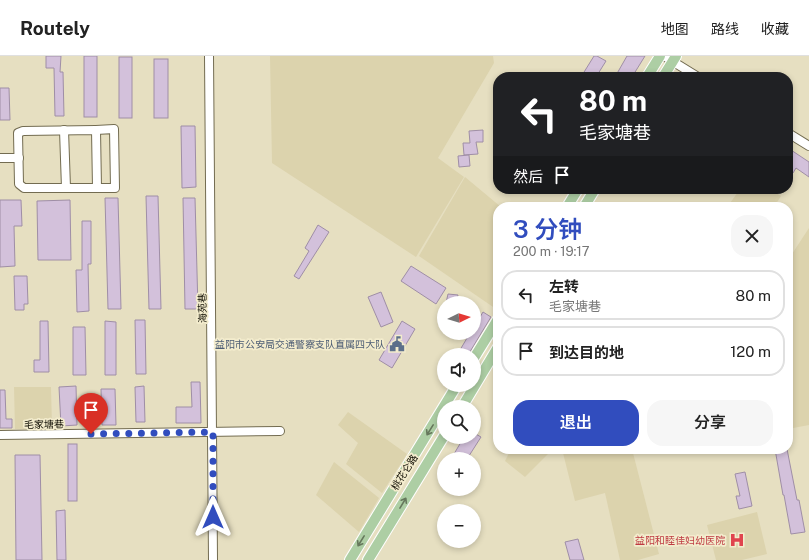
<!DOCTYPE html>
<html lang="zh">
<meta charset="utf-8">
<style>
body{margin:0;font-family:"Public Sans","Noto Sans SC",sans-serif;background:#f6f6f6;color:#222;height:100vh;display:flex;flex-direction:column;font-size:15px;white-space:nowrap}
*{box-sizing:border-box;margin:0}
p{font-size:13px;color:#767676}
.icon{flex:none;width:22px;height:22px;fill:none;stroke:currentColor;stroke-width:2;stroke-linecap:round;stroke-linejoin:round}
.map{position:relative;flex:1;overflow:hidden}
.panel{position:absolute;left:493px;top:146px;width:300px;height:252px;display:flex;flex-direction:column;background:#fff;border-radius:16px;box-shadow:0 2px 6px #0003}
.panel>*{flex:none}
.hud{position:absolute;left:493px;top:16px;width:300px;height:122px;border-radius:16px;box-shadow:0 2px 6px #0003;background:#202124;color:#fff;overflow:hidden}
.needle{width:26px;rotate:85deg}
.controls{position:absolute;left:437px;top:240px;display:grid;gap:8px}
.controls a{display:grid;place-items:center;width:44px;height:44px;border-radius:50%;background:#fff;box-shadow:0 2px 6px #0003;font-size:20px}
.pin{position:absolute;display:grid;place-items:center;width:34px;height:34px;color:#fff;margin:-41px -17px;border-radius:50% 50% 50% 0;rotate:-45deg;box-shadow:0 0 4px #0007}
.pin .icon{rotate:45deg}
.me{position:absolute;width:44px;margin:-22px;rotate:0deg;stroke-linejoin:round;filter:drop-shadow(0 0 3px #0008)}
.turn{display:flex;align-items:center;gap:14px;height:84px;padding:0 20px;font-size:18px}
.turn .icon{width:52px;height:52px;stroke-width:2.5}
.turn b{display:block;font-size:28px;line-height:34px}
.then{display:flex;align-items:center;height:38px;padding:0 20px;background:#0003;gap:8px;font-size:15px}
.round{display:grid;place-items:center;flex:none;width:42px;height:42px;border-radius:16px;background:#f6f6f6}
.head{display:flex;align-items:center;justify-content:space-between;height:68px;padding:0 20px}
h1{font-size:24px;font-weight:600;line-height:30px;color:#314dbe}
.primary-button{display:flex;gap:8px;margin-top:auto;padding:8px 20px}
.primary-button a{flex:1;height:46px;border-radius:16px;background:#314dbe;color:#fff;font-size:16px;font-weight:600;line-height:46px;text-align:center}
.primary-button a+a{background:#f6f6f6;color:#222}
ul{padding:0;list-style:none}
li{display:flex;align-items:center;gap:12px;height:50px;margin:0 8px 6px;padding:0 12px;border:2px solid #e0e0e0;border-radius:16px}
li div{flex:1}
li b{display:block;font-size:15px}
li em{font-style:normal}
header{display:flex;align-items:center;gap:24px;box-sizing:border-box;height:56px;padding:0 20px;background:#fff;border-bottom:1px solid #e0e0e0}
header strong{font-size:19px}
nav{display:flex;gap:22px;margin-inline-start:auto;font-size:14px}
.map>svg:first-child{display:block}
.built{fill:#dcd3ad}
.building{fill:#d3c1db;stroke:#9f8ea6}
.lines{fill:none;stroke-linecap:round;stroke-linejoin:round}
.minor-casing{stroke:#736c51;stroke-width:10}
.major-casing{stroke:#fff;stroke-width:12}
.minor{stroke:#fff;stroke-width:8}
.major{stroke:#adcea4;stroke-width:10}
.oneway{stroke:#66785c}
.route{stroke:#314dbe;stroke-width:7;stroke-dasharray:0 12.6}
.labels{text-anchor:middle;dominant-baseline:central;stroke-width:3.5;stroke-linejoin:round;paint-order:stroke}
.street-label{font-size:10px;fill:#100e04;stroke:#f3eccd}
.service-label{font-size:10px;fill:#4e5e75;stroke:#f3eccd;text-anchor:end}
.health-label{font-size:10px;fill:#be3a42;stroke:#f3eccd;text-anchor:end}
</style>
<header>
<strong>Routely</strong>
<nav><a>地图</a><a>路线</a><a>收藏</a></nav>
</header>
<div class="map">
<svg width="809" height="504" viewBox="0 0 809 504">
<rect width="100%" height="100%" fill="#e6dfc1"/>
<g class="built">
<polygon points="270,0 493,0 494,7 438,102 464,121 416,201 272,107"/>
<polygon points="465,121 501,151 498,151 498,250 496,253 419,200"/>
<polygon points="740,133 770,133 781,140 774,151 729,151 728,150"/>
<polygon points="809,172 809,369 788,373 788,195 792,198"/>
<polygon points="14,331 51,331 52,372 15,373"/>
<polygon points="348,356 407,398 382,437 346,408 358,387 338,369"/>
<polygon points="511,393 553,393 525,421 505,405"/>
<polygon points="562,393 632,393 659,498 638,504 620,504 605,437 575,445"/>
<polygon points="334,406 379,442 359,476 316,439"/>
<polygon points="757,456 767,498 742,504 716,504 707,469"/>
</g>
<g class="building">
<polygon points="46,0 61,0 60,16 63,16 64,60 55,60 54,12 46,12"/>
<rect x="84" y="0" width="13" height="61"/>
<polygon points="594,0 597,0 606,5 596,21 581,21"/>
<polygon points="627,0 645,0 632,21 615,21"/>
<rect x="119" y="1" width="13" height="61"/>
<rect x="154" y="3" width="14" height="59"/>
<polygon points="0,32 9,32 10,64 0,64"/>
<polygon points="181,70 195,70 196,131 182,132"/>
<polygon points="483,74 483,86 476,86 478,98 464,99 463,87 470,87 469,75"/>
<polygon points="788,92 809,106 809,121 796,112 793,117 788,113"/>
<polygon points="469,99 470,110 459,111 458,100"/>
<polygon points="146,140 158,140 161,253 149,253"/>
<polygon points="105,142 118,142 121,253 108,253"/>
<polygon points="183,142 195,142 198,253 185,253"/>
<polygon points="0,144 21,144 22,170 14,170 15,210 0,211"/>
<polygon points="70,144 71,204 38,204 37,145"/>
<polygon points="82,165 91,165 91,208 88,208 89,255 77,256 76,214 82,214"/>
<polygon points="318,169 329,176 299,223 294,220 309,195 305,192"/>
<polygon points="411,210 446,232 436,248 401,225"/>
<polygon points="14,220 27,220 28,248 24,248 24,254 15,254"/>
<polygon points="381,236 393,266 381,271 368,241"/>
<polygon points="448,238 458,239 456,247 446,247"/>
<polygon points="483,256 491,261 468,299 457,299 470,277 474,277 474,271"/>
<polygon points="135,264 145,264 146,318 136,318"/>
<polygon points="40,265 48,265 49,316 34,316 34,304 40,304"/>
<polygon points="105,265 116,266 116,319 105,319"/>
<polygon points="402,265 415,273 392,312 379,304"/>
<polygon points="73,271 85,271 86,319 73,319"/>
<polygon points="191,326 200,326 201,367 176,367 176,351 192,351"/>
<polygon points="76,330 77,369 61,370 59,331"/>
<polygon points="144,330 145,366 136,366 135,331"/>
<polygon points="101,333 115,333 116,369 102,369"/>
<polygon points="0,334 5,334 6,363 12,363 12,372 0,372"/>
<polygon points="474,377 481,381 467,403 451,403 464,381 474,381"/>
<rect x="68" y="388" width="9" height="57"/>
<polygon points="775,393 787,393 797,444 799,444 805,476 791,478 784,439 783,439"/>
<polygon points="15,399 40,399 42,504 16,504"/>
<polygon points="745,416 752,450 739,453 736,440 740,440 735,418"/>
<polygon points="65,454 66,504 57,504 56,455"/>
<polygon points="578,483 584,504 570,504 565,486"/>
</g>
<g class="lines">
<g class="minor-casing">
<g id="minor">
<polyline points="209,0 213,504"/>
<polyline points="664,0 698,21"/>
<polyline points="64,74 66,132"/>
<polygon points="96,74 97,132 24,132 19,128 18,77 23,75"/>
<polyline points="96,74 114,73 115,132 97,132"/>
<polyline points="788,77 809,90"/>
<polyline points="0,102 19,102"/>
<polyline points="0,379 280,375"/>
</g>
</g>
<g class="major-casing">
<g id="major">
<polyline points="647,21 660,0"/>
<polyline points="663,21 676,0"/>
<polyline points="567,151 578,133"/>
<polyline points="584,151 595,133"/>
<polyline points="474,302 498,263"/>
<polyline points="462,351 498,291"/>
<polyline points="350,504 457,329"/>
<polyline points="368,504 444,380"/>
</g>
</g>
<use href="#minor" class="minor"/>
<use href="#major" class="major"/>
</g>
<defs><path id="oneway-shaft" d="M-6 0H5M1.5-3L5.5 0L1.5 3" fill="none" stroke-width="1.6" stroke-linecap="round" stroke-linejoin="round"/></defs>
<g class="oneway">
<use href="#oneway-shaft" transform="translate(430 374) rotate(122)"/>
<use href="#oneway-shaft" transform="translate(403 447) rotate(-59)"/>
<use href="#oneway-shaft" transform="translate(361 485) rotate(122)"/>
</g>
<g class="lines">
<polyline class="route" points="91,378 213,376 213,461"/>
</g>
<defs>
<g id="civic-bare" transform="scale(1.2)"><path d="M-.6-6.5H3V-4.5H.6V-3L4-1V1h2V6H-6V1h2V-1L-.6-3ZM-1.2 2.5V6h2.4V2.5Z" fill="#5c6f8a" stroke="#f3eccd" stroke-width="2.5" paint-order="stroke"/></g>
<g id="hospital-bare" transform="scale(1.2)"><path d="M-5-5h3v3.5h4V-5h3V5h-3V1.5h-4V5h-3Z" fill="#e0444e" stroke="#f3eccd" stroke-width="2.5" paint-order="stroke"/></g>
</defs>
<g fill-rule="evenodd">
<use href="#civic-bare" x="397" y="288"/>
<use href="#hospital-bare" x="737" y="484"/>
</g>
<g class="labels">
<g class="street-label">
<text transform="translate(202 252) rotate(-91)">海苑巷</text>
<text transform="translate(44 368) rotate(-1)">毛家塘巷</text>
<text transform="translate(404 416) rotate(-58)">桃花仑路</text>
</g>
<g class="service-label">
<text x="385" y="288">益阳市公安局交通警察支队直属四大队</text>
</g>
<g class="health-label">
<text x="725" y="484">益阳和睦佳妇幼医院</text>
</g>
</g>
</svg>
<div class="controls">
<a><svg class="needle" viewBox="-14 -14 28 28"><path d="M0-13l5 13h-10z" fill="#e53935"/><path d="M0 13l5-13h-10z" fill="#767676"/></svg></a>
<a><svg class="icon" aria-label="sound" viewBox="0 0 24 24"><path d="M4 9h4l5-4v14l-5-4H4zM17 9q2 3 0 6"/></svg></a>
<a><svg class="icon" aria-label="search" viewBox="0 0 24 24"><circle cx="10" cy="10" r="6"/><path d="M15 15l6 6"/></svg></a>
<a>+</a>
<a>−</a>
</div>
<div class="pin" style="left:91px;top:378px;background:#d93025"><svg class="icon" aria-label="arrive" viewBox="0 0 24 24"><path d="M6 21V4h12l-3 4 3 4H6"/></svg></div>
<svg class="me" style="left:213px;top:461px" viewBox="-20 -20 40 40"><path d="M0-17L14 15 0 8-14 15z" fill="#314dbe" stroke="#fff" stroke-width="4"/></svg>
<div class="hud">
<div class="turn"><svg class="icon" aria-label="left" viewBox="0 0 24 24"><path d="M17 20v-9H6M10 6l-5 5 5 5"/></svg><div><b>80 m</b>毛家塘巷</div></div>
<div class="then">然后<svg class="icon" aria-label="arrive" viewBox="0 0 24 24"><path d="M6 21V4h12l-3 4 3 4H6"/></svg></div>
</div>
<section class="panel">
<div class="head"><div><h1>3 分钟</h1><p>200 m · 19:17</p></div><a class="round"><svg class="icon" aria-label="close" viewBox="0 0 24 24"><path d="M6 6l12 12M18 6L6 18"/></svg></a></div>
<ul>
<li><svg class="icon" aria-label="left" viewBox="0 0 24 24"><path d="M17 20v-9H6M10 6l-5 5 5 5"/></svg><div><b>左转</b><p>毛家塘巷</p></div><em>80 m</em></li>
<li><svg class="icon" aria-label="arrive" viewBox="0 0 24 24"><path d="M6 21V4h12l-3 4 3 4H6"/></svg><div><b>到达目的地</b></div><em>120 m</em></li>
</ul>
<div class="primary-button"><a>退出</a><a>分享</a></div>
</section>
</div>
